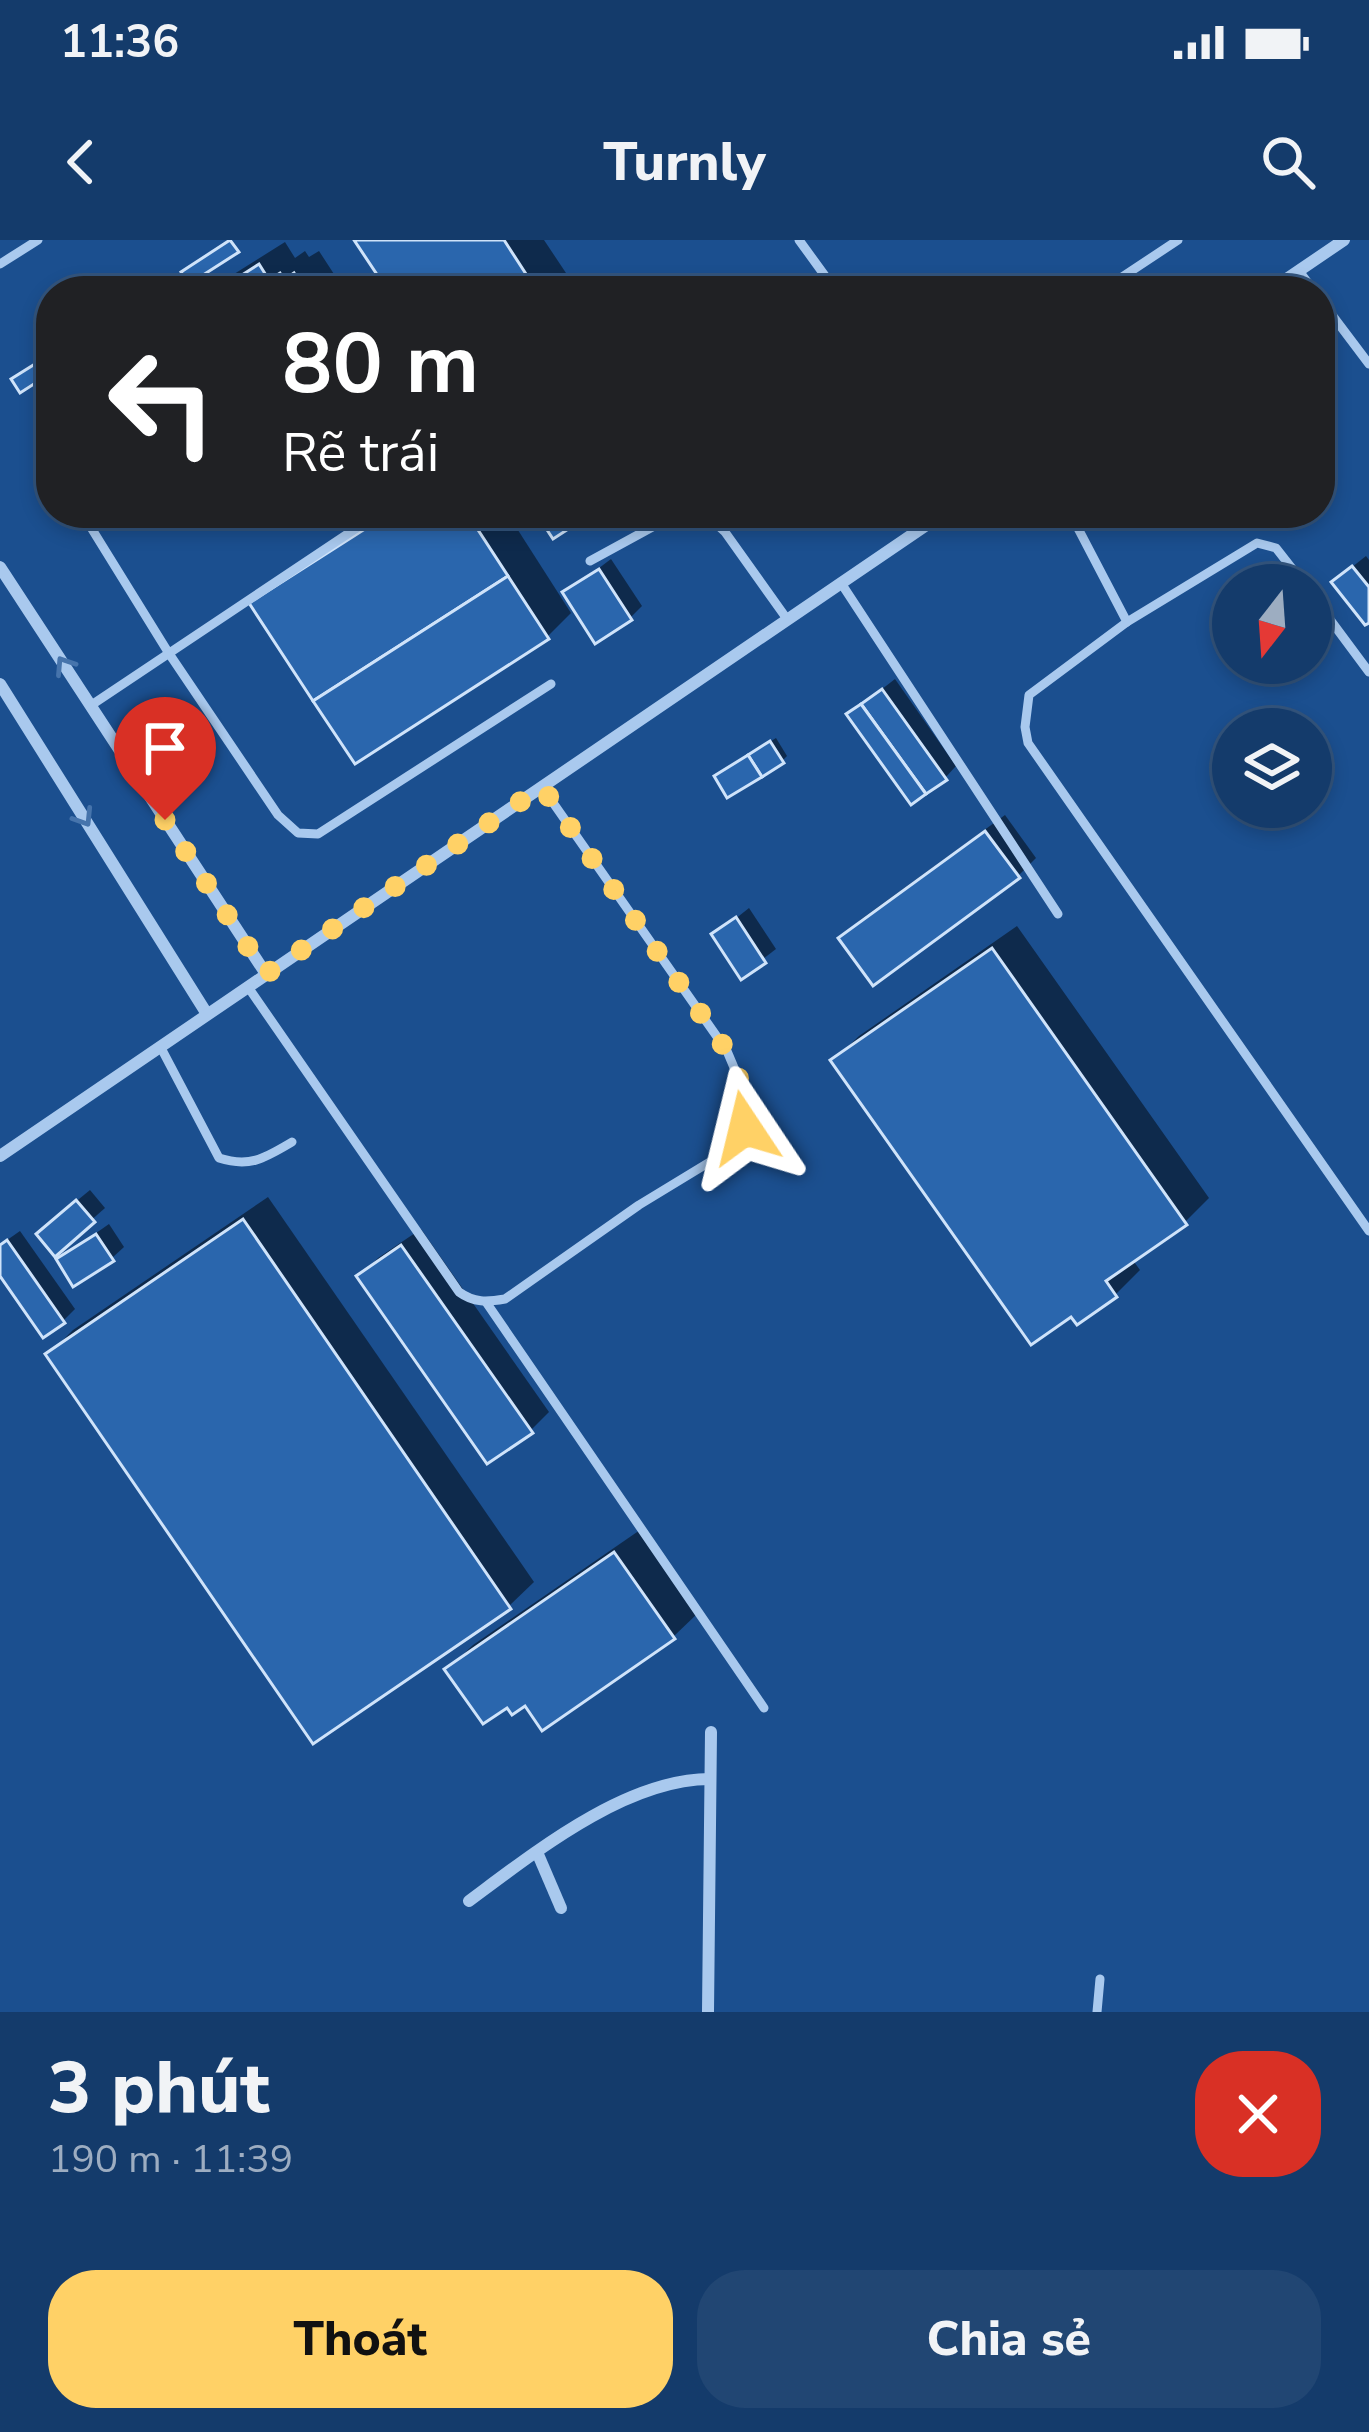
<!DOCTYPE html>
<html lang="vi">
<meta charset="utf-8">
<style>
body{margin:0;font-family:"Nunito Sans",sans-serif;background:#214673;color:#f1f3f6;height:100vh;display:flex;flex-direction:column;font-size:45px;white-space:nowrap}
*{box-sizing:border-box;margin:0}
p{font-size:39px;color:#9dadc1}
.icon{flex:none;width:66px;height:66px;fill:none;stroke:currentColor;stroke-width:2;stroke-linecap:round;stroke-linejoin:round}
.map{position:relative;height:1772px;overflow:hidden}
.side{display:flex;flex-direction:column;background:#143b6b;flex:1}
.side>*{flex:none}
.guide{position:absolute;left:36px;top:36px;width:1299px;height:252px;border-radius:48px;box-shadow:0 6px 18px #0003,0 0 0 3px #33557e;background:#202124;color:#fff;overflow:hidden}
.needle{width:78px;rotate:197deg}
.fabs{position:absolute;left:1212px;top:324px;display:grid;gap:24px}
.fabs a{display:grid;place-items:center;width:120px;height:120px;border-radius:50%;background:#143b6b;box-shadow:0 6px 18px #0003,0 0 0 3px #33557e;font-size:60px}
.pin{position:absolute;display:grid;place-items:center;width:102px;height:102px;color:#fff;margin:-123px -51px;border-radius:50% 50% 50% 0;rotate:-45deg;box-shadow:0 0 12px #0007}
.pin .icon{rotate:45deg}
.me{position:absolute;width:132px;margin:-66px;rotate:350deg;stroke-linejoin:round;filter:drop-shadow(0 0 9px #0008)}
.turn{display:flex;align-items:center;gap:42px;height:252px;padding:0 48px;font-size:54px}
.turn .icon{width:156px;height:156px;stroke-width:2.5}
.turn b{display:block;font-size:84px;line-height:102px}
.round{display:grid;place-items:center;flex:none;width:126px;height:126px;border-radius:48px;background:#214673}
.overview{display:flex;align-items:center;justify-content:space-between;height:204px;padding:0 48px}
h1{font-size:72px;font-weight:800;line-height:90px}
.primary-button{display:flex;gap:24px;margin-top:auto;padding:24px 48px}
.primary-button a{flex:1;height:138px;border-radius:48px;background:#ffd166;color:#111;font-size:48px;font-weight:800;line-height:138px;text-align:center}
.primary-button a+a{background:#214673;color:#f1f3f6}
.status{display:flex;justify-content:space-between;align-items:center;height:84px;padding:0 60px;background:#143b6b;direction:ltr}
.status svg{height:33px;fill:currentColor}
header{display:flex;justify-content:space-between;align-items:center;height:156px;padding:0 48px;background:#143b6b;font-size:54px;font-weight:800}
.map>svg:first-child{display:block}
.shadow{fill:#0007}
.building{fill:#2a66ad;stroke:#cfe3fa;stroke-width:3}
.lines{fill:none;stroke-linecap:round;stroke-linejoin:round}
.lane{stroke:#a9c9ee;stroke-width:9}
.street{stroke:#a9c9ee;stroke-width:12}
.oneway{stroke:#4674ac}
.route{stroke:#ffd166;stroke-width:21;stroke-dasharray:0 37.8}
</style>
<div class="status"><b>11:36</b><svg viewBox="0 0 49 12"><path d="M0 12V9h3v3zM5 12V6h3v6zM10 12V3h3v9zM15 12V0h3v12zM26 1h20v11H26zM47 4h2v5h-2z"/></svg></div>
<header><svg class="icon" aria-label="back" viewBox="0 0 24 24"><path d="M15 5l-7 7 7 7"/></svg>Turnly<svg class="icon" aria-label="search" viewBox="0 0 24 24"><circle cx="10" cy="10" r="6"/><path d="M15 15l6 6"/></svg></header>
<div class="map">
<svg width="1369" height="1772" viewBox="0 0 1369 1772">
<rect width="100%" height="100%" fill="#1b4f8f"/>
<g class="shadow">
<polygon points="358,0 544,0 578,51 392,51"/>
<polygon points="285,2 295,18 305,11 309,17 319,11 345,51 207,51"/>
<polygon points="176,35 182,44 177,49 152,51"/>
<polygon points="381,273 507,273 571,373 547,397 253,364"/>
<polygon points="1366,316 1369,320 1369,379 1347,331"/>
<polygon points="611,319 642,366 630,378 566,353"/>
<polygon points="895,439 956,526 945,538 850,474"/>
<polygon points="776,498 787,516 782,521 723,531"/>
<polygon points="1005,575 1036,618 1018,636 842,698 860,680"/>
<polygon points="749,668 776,709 742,735 715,695"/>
<polygon points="1017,686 1209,958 1185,982 1132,1019 1140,1030 1115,1055 1072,1073 834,820 859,796"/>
<polygon points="90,950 105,968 55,1012 51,982"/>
<polygon points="268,957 534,1342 509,1366 314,1499 49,1114 73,1090"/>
<polygon points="109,984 124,1007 112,1018 59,1019"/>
<polygon points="421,989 549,1172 531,1190 360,1036 378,1018"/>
<polygon points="20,991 75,1069 63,1081 0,1031 0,1005"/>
<polygon points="640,1290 698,1373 673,1397 526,1462 508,1464 448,1429 473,1405"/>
</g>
<g class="building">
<polygon points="230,0 239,12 189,44 181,32"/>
<polygon points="354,0 504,0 537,51 388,51"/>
<polygon points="259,24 269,40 280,33 284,40 294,33 305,51 217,51"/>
<polygon points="51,114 51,133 20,153 11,139"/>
<polygon points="390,273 467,273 508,336 313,461 249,363"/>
<polygon points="536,273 593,273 553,299"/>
<polygon points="1352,326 1369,347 1369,383 1365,385 1331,342"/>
<polygon points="599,329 632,380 595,404 562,352"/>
<polygon points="508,336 549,399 355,524 313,461"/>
<polygon points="882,449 947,540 926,554 861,464"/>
<polygon points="861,464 926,554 911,565 846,474"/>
<polygon points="770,501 784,523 762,537 748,515"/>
<polygon points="748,515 762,537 727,558 714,536"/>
<polygon points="985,591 1020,638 873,746 838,698"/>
<polygon points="736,677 766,723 741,740 711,694"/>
<polygon points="992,708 1187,985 1106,1041 1117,1057 1077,1085 1071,1077 1031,1105 830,820"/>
<polygon points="76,960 95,982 55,1017 36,994"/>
<polygon points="243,979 511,1369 313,1504 45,1114"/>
<polygon points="96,994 114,1021 73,1047 56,1019"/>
<polygon points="7,1000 65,1083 43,1098 0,1036 0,1005"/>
<polygon points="401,1005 533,1193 487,1224 356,1036"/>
<polygon points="614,1312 675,1399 542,1491 525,1466 512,1475 507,1468 483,1484 444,1429"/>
</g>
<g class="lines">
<g class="lane">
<polyline points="799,0 836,51"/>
<polyline points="0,24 38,0"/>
<polyline points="1299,31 1314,51"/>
<polyline points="1101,51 1178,0"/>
<polyline points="1320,59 1369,124"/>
<polyline points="44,212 51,223"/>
<polyline points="82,273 168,412 278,575 298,593 318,594 551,444"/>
<polyline points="704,273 725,292 787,379"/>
<polyline points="1070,273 1127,382"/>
<polyline points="590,321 678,273"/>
<polyline points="841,343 1058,674"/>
<polyline points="1305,345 1276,308 1257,303 1127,382 1029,455 1025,487 1028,503 1369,991"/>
<polyline points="1311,354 1369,432"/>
<polyline points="90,466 379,273"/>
<path d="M 248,747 L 459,1052 C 474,1063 487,1062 505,1059 L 639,965 L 736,906 L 745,888 L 746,856 L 727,811 L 542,547"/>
<path d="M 160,806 L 219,918 C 250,928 265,918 292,902"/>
<polyline points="486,1062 764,1468"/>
<polyline points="1097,1772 1100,1739"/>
</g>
<g class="street">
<polyline points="1269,51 1344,0"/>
<polyline points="0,327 266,734"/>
<polyline points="0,444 207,774"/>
<polyline points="0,916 944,273"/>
<polyline points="537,1612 561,1668"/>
<path d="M 469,1661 C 535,1612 626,1539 710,1539"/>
<polyline points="708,1772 711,1492"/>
</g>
</g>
<defs><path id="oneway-chevron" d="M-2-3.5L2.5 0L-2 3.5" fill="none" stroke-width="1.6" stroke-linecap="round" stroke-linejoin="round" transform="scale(3)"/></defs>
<g class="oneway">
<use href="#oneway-chevron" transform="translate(64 425) rotate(-123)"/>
<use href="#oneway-chevron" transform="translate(84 578) rotate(58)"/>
</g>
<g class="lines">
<polyline class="route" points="165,580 266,734 542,547 727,811 746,856 745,888"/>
</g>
</svg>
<div class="fabs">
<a><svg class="needle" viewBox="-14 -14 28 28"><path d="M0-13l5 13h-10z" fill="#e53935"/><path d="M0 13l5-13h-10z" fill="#9dadc1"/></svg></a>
<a><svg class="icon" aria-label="layers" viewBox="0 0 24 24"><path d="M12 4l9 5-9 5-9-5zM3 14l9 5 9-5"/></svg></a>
</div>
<div class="pin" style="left:165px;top:580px;background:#d93025"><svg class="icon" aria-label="arrive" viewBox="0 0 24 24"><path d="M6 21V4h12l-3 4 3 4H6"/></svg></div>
<svg class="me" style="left:745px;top:888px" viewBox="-20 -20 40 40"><path d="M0-17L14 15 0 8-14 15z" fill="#ffd166" stroke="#fff" stroke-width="4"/></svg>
<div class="guide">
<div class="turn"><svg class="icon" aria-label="left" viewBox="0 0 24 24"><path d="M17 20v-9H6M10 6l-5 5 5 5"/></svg><div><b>80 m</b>Rẽ trái</div></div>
</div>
</div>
<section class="side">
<div class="overview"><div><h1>3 phút</h1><p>190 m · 11:39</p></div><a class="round" style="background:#d93025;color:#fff"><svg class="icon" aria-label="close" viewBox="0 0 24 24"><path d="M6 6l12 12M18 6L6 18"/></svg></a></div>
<div class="primary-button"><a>Thoát</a><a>Chia sẻ</a></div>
</section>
